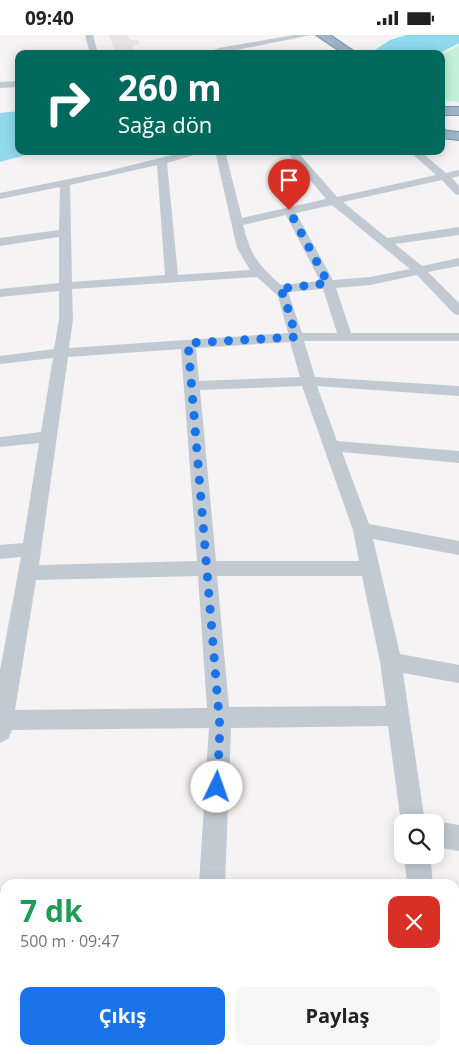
<!DOCTYPE html>
<html lang="tr">
<meta charset="utf-8">
<style>
body{margin:0;font-family:"Open Sans",sans-serif;background:#f6f6f6;color:#202124;height:100vh;display:flex;flex-direction:column;font-size:19px;white-space:nowrap}
*{box-sizing:border-box;margin:0}
p{font-size:16px;color:#757577}
.icon{flex:none;width:28px;height:28px;fill:none;stroke:currentColor;stroke-width:2;stroke-linecap:round;stroke-linejoin:round}
.map{position:relative;flex:1;overflow:hidden}
.side{position:absolute;left:0px;top:844px;width:460px;height:176px;display:flex;flex-direction:column;background:#fff;border-radius:15px 15px 0 0;box-shadow:0 2px 12px #0003}
.side>*{flex:none}
.top-card{position:absolute;left:15px;top:15px;width:430px;height:105px;border-radius:10px;box-shadow:0 2px 12px #0003;background:#00695c;color:#fff;overflow:hidden}
.tools{position:absolute;left:394px;top:779px;display:grid;gap:10px}
.tools a{display:grid;place-items:center;width:50px;height:50px;border-radius:10px;background:#fff;box-shadow:0 2px 12px #0003;font-size:25px}
.pin{position:absolute;display:grid;place-items:center;width:42px;height:42px;color:#fff;margin:-51px -21px;border-radius:50% 50% 50% 0;rotate:-45deg;box-shadow:0 0 5px #0007}
.pin .icon{rotate:45deg}
.me{position:absolute;width:55px;margin:-28px;rotate:3deg;stroke-linejoin:round;filter:drop-shadow(0 0 4px #0008)}
.turn{display:flex;align-items:center;gap:18px;height:105px;padding:0 20px;font-size:22px}
.turn .icon{width:65px;height:65px;stroke-width:2.5}
.turn b{display:block;font-size:35px;line-height:42px}
.round{display:grid;place-items:center;flex:none;width:52px;height:52px;border-radius:10px;background:#f6f6f6}
.summary{display:flex;align-items:center;justify-content:space-between;height:85px;padding:0 20px}
h1{font-size:30px;font-weight:700;line-height:38px;color:#1e9e55}
.cta{display:flex;gap:10px;margin-top:auto;padding:10px 20px}
.cta a{flex:1;height:58px;border-radius:10px;background:#1a73e8;color:#fff;font-size:20px;font-weight:700;line-height:58px;text-align:center}
.cta a+a{background:#f6f6f6;color:#202124}
.status{display:flex;justify-content:space-between;align-items:center;height:35px;padding:0 25px;background:#fff;direction:ltr}
.status svg{height:14px;fill:currentColor}
.map>svg:first-child{display:block}
.education{fill:#e6e4e5}
.green{fill:#c3f1d5}
.water{fill:#90daee}
.lines{fill:none;stroke-linecap:round;stroke-linejoin:round}
.trunk-casing{stroke:#7690ad;stroke-width:2}
.minor{fill:#c1cad2;fill-rule:evenodd}
.trunk{fill:#9fb4c9;fill-rule:evenodd}
.route{stroke:#1a73e8;stroke-width:9;stroke-dasharray:0 16.2}
</style>
<div class="status"><b>09:40</b><svg viewBox="0 0 49 12"><path d="M0 12V9h3v3zM5 12V6h3v6zM10 12V3h3v9zM15 12V0h3v12zM26 1h20v11H26zM47 4h2v5h-2z"/></svg></div>
<div class="map">
<svg width="459" height="1019" viewBox="0 0 459 1019">
<rect width="100%" height="100%" fill="#f5f3f3"/>
<polygon class="education" points="109,0 127,0 131,5 138,5 140,9 132,11 136,19 116,19"/>
<polygon class="green" points="459,10 459,67 443,65 441,64 441,20"/>
<g class="water">
<polygon points="406,0 459,0 459,8 439,19 369,19 390,5"/>
<polygon points="19,76 19,116 40,116 0,127 0,78"/>
</g>
<g class="lines">
<g class="trunk-casing">
<g id="trunk">
<polygon points="316,0 330,0 358,19 344,19"/>
<rect x="441" y="72" width="18" height="8"/>
<polygon points="441,95 459,97 459,105 441,103"/>
</g>
</g>
<g class="minor">
<polygon points="85,0 93,0 98,19 90,19"/>
<polygon points="294,0 311,0 216,19 204,19 219,13"/>
<polygon points="19,46 19,52 0,53 0,47"/>
<path d="M 188,116 L 207,116 L 167,128 L 178,240 L 250,235 L 237,213 L 215,116 L 225,116 L 242,183 L 326,164 L 286,116 L 297,116 L 337,162 L 436,140 L 409,116 L 420,116 L 446,138 L 459,135 L 459,141 L 452,143 L 459,151 L 459,160 L 455,159 L 442,145 L 343,167 L 387,203 L 459,192 L 459,200 L 395,209 L 422,231 L 459,223 L 459,231 L 428,237 L 459,268 L 459,280 L 454,279 L 417,240 L 370,250 L 336,253 L 351,298 L 459,298 L 459,306 L 304,306 L 315,342 L 459,351 L 459,361 L 317,351 L 337,406 L 459,416 L 459,428 L 342,417 L 369,489 L 459,506 L 459,520 L 373,504 L 400,619 L 459,630 L 459,648 L 403,638 L 425,788 L 402,788 L 402,793 L 401,788 L 388,691 L 231,693 L 225,849 L 199,849 L 209,693 L 12,695 L 8,704 L 0,708 L 0,635 L 21,522 L 0,524 L 0,510 L 23,508 L 39,408 L 0,412 L 0,402 L 41,397 L 53,323 L 0,329 L 0,321 L 54,314 L 59,285 L 59,256 L 0,262 L 0,254 L 59,248 L 59,202 L 0,211 L 0,203 L 59,195 L 60,152 L 0,164 L 0,158 L 108,136 ZM 157,130 L 165,240 L 72,247 L 70,150 ZM 332,170 L 410,234 L 370,242 L 333,245 L 296,178 ZM 286,180 L 320,246 L 281,250 C 257,228 251,221 243,190 ZM 257,242 L 278,261 L 288,298 L 69,313 L 73,285 L 72,254 ZM 323,254 L 337,298 L 302,298 L 288,257 ZM 290,307 L 300,342 L 199,346 L 196,313 ZM 181,314 L 197,526 L 39,530 L 68,322 ZM 302,351 L 353,495 L 359,526 L 216,526 L 200,355 ZM 198,541 L 207,673 L 15,675 L 36,545 ZM 217,541 L 362,541 L 380,627 L 386,671 L 229,672 Z"/>
<polygon points="435,786 459,790 459,816 435,812 435,788 432,788"/>
<polygon points="404,820 430,820 433,849 407,849"/>
<rect x="0" y="854" width="5" height="26"/>
<rect x="0" y="968" width="5" height="30"/>
<rect x="187" y="1015" width="30" height="4"/>
<rect x="425" y="1015" width="30" height="4"/>
</g>
<use href="#trunk" class="trunk"/>
</g>
<g class="lines">
<polyline class="route" points="217,752 220,693 188,308 296,302 284,260 278,254 328,248 289,175"/>
</g>
</svg>
<div class="tools">
<a><svg class="icon" aria-label="search" viewBox="0 0 24 24"><circle cx="10" cy="10" r="6"/><path d="M15 15l6 6"/></svg></a>
</div>
<div class="pin" style="left:289px;top:175px;background:#d93025"><svg class="icon" aria-label="arrive" viewBox="0 0 24 24"><path d="M6 21V4h12l-3 4 3 4H6"/></svg></div>
<svg class="me" style="left:217px;top:752px" viewBox="-20 -20 40 40"><circle r="19" fill="#fff"/><path d="M0-13L10 11 0 6-10 11z" fill="#1a73e8"/></svg>
<div class="top-card">
<div class="turn"><svg class="icon" aria-label="right" viewBox="0 0 24 24"><path d="M7 20v-9h11M14 6l5 5-5 5"/></svg><div><b>260 m</b>Sağa dön</div></div>
</div>
<section class="side">
<div class="summary"><div><h1>7 dk</h1><p>500 m · 09:47</p></div><a class="round" style="background:#d93025;color:#fff"><svg class="icon" aria-label="close" viewBox="0 0 24 24"><path d="M6 6l12 12M18 6L6 18"/></svg></a></div>
<div class="cta"><a>Çıkış</a><a>Paylaş</a></div>
</section>
</div>
